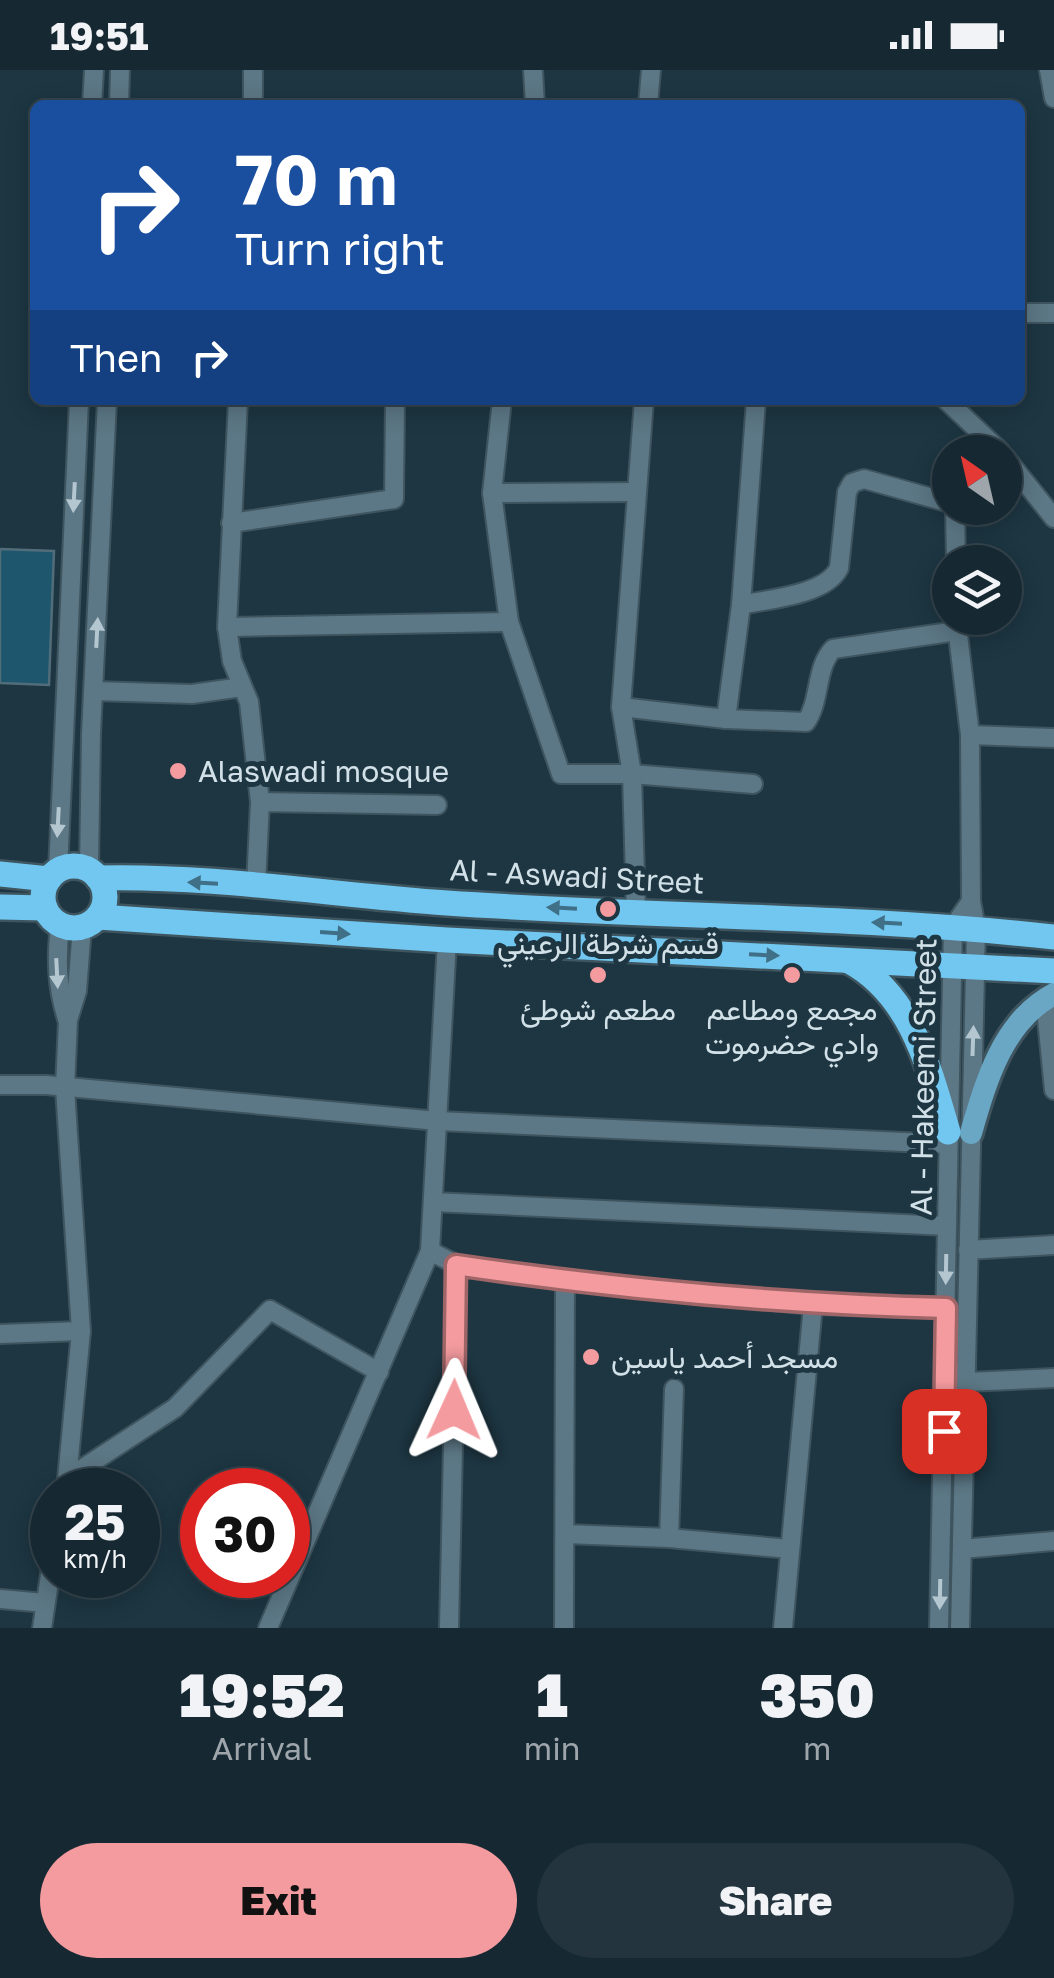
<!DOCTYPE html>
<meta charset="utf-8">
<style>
body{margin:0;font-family:"Golos Text",Vazirmatn,sans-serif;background:#23343e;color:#f1f3f6;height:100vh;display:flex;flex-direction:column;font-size:38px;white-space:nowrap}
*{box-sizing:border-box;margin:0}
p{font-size:32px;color:#9ea6ac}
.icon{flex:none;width:55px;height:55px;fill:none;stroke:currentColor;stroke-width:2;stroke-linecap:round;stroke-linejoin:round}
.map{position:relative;height:1558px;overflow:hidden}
.drawer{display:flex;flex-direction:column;background:#162832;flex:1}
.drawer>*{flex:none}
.hud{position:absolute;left:30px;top:30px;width:995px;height:305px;border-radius:15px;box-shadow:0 5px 25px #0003,0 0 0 2px #35444d;background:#1a4fa0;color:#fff;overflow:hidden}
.needle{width:65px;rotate:326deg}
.tools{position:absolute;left:932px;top:365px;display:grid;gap:20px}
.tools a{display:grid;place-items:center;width:90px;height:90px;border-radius:50%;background:#162832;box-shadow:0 5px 25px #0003,0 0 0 2px #35444d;font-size:50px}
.speed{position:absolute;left:30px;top:1398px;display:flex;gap:20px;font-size:50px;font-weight:700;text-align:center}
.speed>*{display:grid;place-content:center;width:130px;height:130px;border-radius:50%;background:#162832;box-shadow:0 5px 25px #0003,0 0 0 2px #35444d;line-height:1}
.speed small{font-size:25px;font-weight:400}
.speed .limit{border:15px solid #d22;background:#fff;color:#111}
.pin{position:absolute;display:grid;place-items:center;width:85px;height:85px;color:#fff;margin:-42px;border-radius:20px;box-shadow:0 5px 15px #0006}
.me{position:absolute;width:110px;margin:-55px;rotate:1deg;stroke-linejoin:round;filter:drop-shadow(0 0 8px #0008)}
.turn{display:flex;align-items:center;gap:35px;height:210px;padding:0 40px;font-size:45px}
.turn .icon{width:130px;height:130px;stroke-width:2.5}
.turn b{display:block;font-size:70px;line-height:85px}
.then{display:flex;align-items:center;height:95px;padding:0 40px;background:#0003;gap:20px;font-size:38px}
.eta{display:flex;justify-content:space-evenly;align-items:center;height:170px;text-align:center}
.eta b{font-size:60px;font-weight:800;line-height:70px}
.cta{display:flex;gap:20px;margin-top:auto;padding:20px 40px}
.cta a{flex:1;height:115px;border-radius:60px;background:#f49b9f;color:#111;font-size:40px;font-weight:800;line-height:115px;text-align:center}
.cta a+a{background:#23343e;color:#f1f3f6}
.status{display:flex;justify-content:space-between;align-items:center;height:70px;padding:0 50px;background:#162832;direction:ltr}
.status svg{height:28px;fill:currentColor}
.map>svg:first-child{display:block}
.building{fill:#1e566e;stroke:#526d7a;stroke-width:2.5}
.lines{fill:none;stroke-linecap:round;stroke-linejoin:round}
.minor-casing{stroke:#3e545e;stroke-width:22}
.major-casing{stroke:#3e545e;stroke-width:28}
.highway-casing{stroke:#3e545e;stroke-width:30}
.minor{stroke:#5c7785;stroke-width:18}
.major{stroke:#69a7c5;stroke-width:22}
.highway{stroke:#71c7ef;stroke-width:25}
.oneway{fill:#b4c6cf}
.oneway2{fill:#3f7087}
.route-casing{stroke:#9f6567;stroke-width:25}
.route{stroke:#f49b9f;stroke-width:18}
.poi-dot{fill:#f49b9f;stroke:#1d3642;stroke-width:4}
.labels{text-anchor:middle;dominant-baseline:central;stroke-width:10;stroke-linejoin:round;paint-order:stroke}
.poi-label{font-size:30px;fill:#d2e1e8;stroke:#1d3642}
.street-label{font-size:30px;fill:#d2e1e8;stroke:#1d3642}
</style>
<div class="status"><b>19:51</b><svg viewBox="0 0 49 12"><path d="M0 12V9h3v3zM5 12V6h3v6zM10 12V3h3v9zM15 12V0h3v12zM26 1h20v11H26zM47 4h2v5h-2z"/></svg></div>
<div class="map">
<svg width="1054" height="1558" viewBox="0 0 1054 1558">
<rect width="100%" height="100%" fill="#1d3642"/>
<polygon class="building" points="0,479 54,481 49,615 0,613"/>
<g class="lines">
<g class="minor-casing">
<g id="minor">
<polyline points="533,0 535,35"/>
<polyline points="1049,0 1054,28"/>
<polyline points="92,35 94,0"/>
<polyline points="119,35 120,0"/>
<polyline points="253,35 253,0"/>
<polyline points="648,35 651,0"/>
<polyline points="1020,243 1054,243"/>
<polyline points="238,330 227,557 232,591 249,632 260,732"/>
<polyline points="502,330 492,423 509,552 561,704 632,704 753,714"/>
<polyline points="946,330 1001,382"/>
<polyline points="1005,387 1054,448"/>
<polyline points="492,423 637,422"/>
<polyline points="955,438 956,492"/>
<polyline points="231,453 394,429 395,330"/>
<path d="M 741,535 C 769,529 826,525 839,498 L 847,422 L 852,413 L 864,409 L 950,433"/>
<polyline points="956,548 970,665 971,831 976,859 960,1558"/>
<polyline points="227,557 509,552"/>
<polyline points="94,621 192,624 242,617"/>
<path d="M 621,637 L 726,649 L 806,652 C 821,630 815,598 833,579 L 957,561"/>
<polyline points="726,649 741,535 756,330"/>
<polyline points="970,665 1054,668"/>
<polyline points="89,800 91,664 107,330"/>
<polyline points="58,801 79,330"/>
<polyline points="256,815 260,732 437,735"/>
<polyline points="636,842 632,704 621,637 644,330"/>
<path d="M 60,855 C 56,889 57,917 67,949"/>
<polyline points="1045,929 1054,1020"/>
<polyline points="0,1015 46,1015 438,1051 948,1074"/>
<polyline points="433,1132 947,1156"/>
<polyline points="968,1180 1054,1175"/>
<polyline points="430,1181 457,1195 565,1211 813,1235"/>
<polyline points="0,1264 81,1261"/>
<polyline points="966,1312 1054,1308"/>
<polyline points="68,1408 175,1338 270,1240 379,1302"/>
<polyline points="66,1420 81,1261 65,1018 68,950 77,921 82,857"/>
<polyline points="565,1464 669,1468 790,1479"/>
<polyline points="669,1468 674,1319"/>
<polyline points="962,1479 1054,1471"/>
<polyline points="0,1529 45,1533"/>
<polyline points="42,1558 52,1492"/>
<polyline points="268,1558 430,1181 447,870"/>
<polyline points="449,1558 457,1195"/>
<polyline points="564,1558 565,1211"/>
<polyline points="783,1558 813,1235 946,1238"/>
<polyline points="939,1558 953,857 971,831"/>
</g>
</g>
<g class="major-casing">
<path id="major" d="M 971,1063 C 986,1011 1003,951 1054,924"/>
</g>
<g class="highway-casing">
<g id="highway">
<circle cx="74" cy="827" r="31"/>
<polyline points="0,804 49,809"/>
<path d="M 98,808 C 212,805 332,825 447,833 C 649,847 852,845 1054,867"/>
<polyline points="0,837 45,838"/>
<polyline points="98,847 447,870 1054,901"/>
<path d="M 849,891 C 912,925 929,998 948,1062"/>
</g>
</g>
<use href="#minor" class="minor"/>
<use href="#major" class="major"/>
<use href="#highway" class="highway"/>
</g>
<defs><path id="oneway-solid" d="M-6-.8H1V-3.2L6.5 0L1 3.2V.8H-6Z" transform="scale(2.5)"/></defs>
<g class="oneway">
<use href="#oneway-solid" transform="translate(74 427) rotate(93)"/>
<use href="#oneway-solid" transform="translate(97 563) rotate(-87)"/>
<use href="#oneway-solid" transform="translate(58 752) rotate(93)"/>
<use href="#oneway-solid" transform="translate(57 903) rotate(87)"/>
<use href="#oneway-solid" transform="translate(973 971) rotate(-88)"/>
<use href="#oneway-solid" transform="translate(946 1199) rotate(91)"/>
<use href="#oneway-solid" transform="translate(940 1524) rotate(91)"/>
</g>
<g class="oneway2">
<use href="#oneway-solid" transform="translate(203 813) rotate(-177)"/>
<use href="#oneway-solid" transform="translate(562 838) rotate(-177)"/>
<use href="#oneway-solid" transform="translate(887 853) rotate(-177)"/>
<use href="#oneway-solid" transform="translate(335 863) rotate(4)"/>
<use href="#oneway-solid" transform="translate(764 885) rotate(3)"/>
</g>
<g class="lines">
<g class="route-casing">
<path id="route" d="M 454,1340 L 456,1195 C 619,1219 781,1234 946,1238 L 944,1361"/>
</g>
<use href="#route" class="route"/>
</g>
<g class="poi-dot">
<circle cx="178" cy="701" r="10"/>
<circle cx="608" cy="839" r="10"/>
<circle cx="598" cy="905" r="10"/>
<circle cx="792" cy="905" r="10"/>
<circle cx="591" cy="1287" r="10"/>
</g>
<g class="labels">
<g class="poi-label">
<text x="198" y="701" text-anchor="start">Alaswadi mosque</text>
<text x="608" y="873">قسم شرطة الرعيني</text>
<text x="598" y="939">مطعم شوطئ</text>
<text x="792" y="939">مجمع ومطاعم<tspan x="792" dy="34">وادي حضرموت</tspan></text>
<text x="611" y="1287" text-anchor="start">مسجد أحمد ياسين</text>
</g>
<g class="street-label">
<text transform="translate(577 806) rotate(3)">Al - Aswadi Street</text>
<text transform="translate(923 1007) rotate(-89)">Al - Hakeemi Street</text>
</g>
</g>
</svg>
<div class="tools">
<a><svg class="needle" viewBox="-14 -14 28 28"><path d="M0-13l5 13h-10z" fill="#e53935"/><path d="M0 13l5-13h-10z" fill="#9ea6ac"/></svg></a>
<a><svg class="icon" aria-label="layers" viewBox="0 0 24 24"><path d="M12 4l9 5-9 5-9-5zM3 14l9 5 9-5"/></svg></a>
</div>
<div class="speed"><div>25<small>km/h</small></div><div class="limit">30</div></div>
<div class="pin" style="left:944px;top:1361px;background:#d93025"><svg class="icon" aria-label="arrive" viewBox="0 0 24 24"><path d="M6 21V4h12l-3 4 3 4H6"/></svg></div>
<svg class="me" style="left:454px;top:1340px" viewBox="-20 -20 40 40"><path d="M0-17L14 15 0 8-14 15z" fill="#f49b9f" stroke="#fff" stroke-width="4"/></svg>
<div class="hud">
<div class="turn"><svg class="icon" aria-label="right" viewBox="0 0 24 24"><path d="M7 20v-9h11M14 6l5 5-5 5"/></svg><div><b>70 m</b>Turn right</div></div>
<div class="then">Then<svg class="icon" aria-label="right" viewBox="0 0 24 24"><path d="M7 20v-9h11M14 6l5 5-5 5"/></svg></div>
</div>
</div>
<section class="drawer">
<div class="eta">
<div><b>19:52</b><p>Arrival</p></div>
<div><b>1</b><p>min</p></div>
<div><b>350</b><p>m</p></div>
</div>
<div class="cta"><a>Exit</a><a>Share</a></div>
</section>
